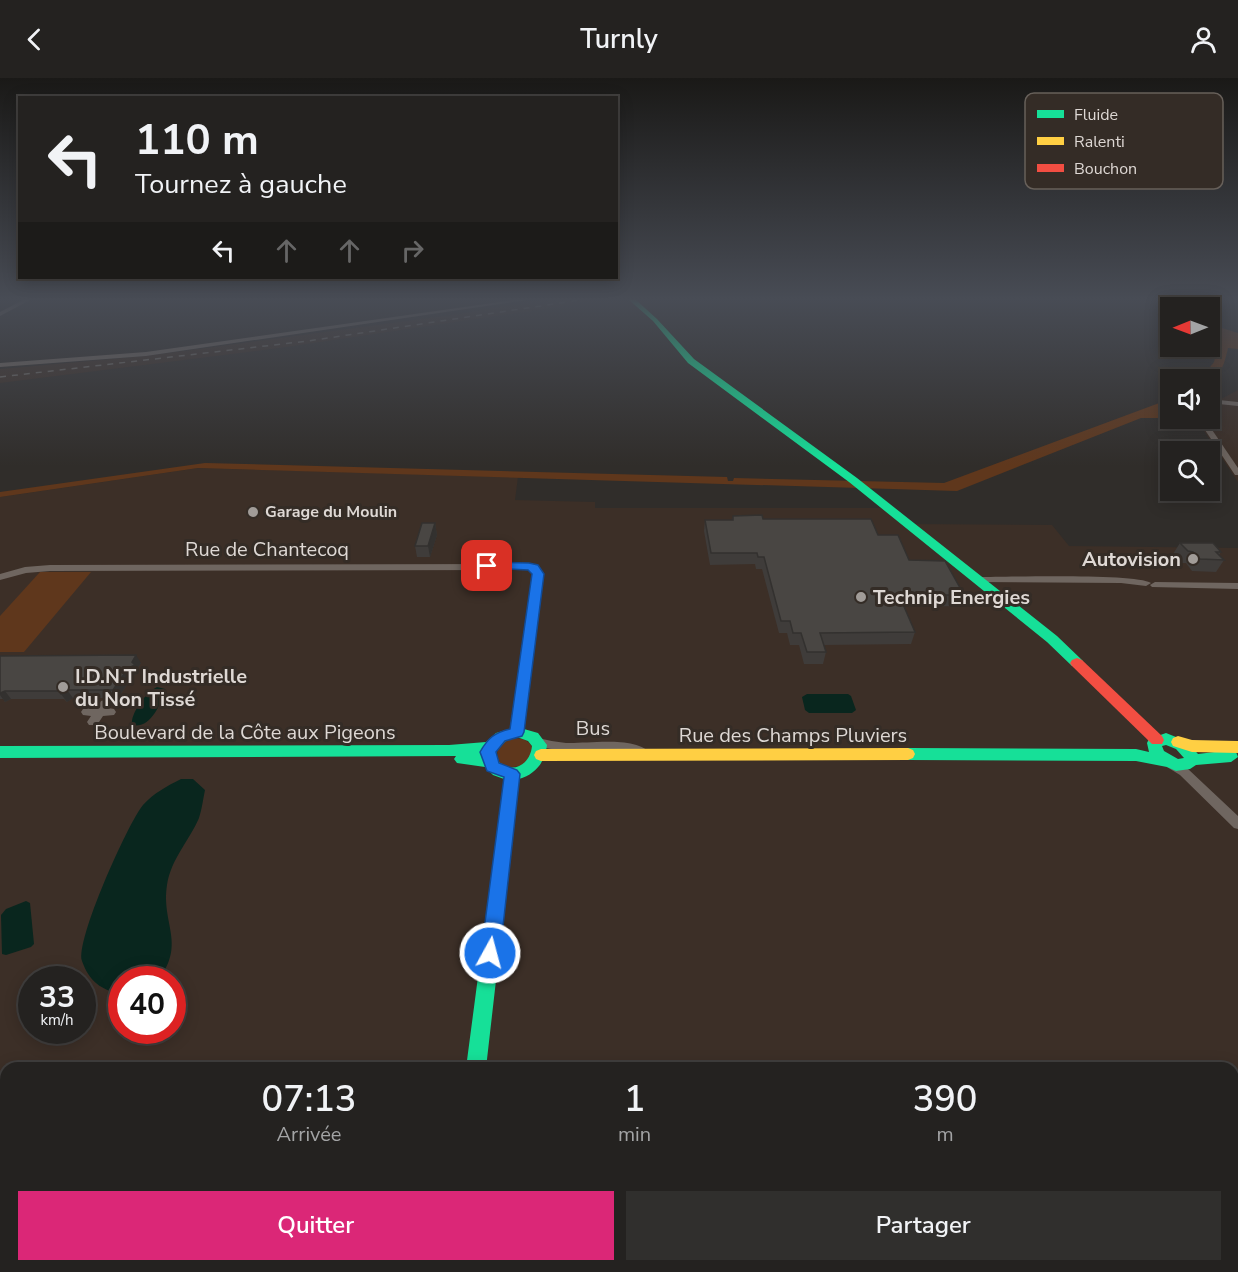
<!DOCTYPE html>
<html lang="fr">
<meta charset="utf-8">
<style>
body{margin:0;font-family:"Nunito Sans",sans-serif;background:#302f2d;color:#f1f3f6;height:100vh;display:flex;flex-direction:column;font-size:22px;white-space:nowrap}
*{box-sizing:border-box;margin:0}
p{font-size:20px;color:#a3a4a5}
.icon{flex:none;width:33px;height:33px;fill:none;stroke:currentColor;stroke-width:2;stroke-linecap:round;stroke-linejoin:round}
.map{position:relative;flex:1;overflow:hidden}
.details{position:absolute;left:0px;top:984px;width:1239px;height:210px;display:flex;flex-direction:column;background:#242220;border-radius:18px 18px 0 0;box-shadow:0 3px 15px #0003,0 0 0 2px #413f3e}
.details>*{flex:none}
.hud{position:absolute;left:18px;top:18px;width:600px;height:183px;border-radius:0px;box-shadow:0 3px 15px #0003,0 0 0 2px #413f3e;background:#242220;color:#f1f3f6;overflow:hidden}
.needle{width:39px;rotate:269deg}
.tools{position:absolute;left:1160px;top:219px;display:grid;gap:12px}
.tools a{display:grid;place-items:center;width:60px;height:60px;border-radius:0px;background:#242220;box-shadow:0 3px 15px #0003,0 0 0 2px #413f3e;font-size:30px}
.speed{position:absolute;left:18px;top:888px;display:flex;gap:12px;font-size:30px;font-weight:700;text-align:center}
.speed>*{display:grid;place-content:center;width:78px;height:78px;border-radius:50%;background:#242220;box-shadow:0 3px 15px #0003,0 0 0 2px #413f3e;line-height:1}
.speed small{font-size:15px;font-weight:400}
.speed .limit{border:9px solid #d22;background:#fff;color:#111}
.pin{position:absolute;display:grid;place-items:center;width:51px;height:51px;color:#fff;margin:-26px;border-radius:12px;box-shadow:0 3px 9px #0006}
.me{position:absolute;width:66px;margin:-33px;rotate:7deg;stroke-linejoin:round;filter:drop-shadow(0 0 4px #0008)}
.turn{display:flex;align-items:center;gap:21px;height:126px;padding:0 18px;font-size:27px}
.turn .icon{width:78px;height:78px;stroke-width:2.5}
.turn b{display:block;font-size:42px;line-height:51px}
.lanes{display:flex;align-items:center;height:57px;padding:0 18px;background:#0003;justify-content:center;gap:30px;direction:ltr}
.lanes .off{opacity:.35}
.eta{display:flex;justify-content:space-evenly;align-items:center;height:102px;text-align:center}
.eta b{font-size:36px;font-weight:600;line-height:42px}
.button{display:flex;gap:12px;margin-top:auto;padding:12px 18px}
.button a{flex:1;height:69px;border-radius:0px;background:#db2777;color:#fff;font-size:24px;font-weight:600;line-height:69px;text-align:center}
.button a+a{background:#302f2d;color:#f1f3f6}
header{display:flex;justify-content:space-between;align-items:center;height:78px;padding:0 18px;background:#242220;font-size:27px;font-weight:600}
.map>svg:first-child{display:block}
.built{fill:#3c2f27;fill-rule:evenodd}
.green{fill:#5f371c}
.water{fill:#09261e}
.lines{fill:none;stroke-linecap:round;stroke-linejoin:round}
.street{fill:#6f6660;fill-rule:evenodd}
.fast{fill:#16e098;fill-rule:evenodd}
.slow{fill:#ffcf43;fill-rule:evenodd}
.jam{fill:#f24e42;fill-rule:evenodd}
.rail{stroke:#6c6863;stroke-width:1.5;stroke-dasharray:6 6;stroke-linecap:butt}
.wall{fill:#3f3c3a}
.shaded-wall{fill:#33312f}
.building{fill:#494643;stroke:#33312f;stroke-width:1.5}
.route{fill:#1a73e8;stroke:#114b97;stroke-width:1.5}
.poi-dot{fill:#a19c98;stroke:#342c26;stroke-width:2}
.labels{text-anchor:middle;dominant-baseline:central;stroke-width:6;stroke-linejoin:round;paint-order:stroke}
.far-poi-label{font-size:16px;font-weight:bold;fill:#ded8d4;stroke:#342c26;text-anchor:start}
.street-label{font-size:20px;fill:#ded8d4;stroke:#342c26}
.poi-label{font-size:20px;font-weight:bold;fill:#ded8d4;stroke:#342c26;text-anchor:start}
.key{fill:#342c26;stroke:#67605a;stroke-width:1.5}
.key-label{font-size:16px;fill:#ded8d4}
</style>
<header><svg class="icon" aria-label="back" viewBox="0 0 24 24"><path d="M15 5l-7 7 7 7"/></svg>Turnly<svg class="icon" aria-label="person" viewBox="0 0 24 24"><circle cx="12" cy="8" r="4"/><path d="M4 21q1-7 8-7t8 7"/></svg></header>
<div class="map">
<svg width="1238" height="1194" viewBox="0 0 1238 1194">
<rect width="100%" height="100%" fill="#302d2a"/>
<g class="built">
<polygon points="547,221 602,221 538,232 279,270 0,305 0,291 146,278 459,236"/>
<polygon points="1238,312 1238,404 1196,341 1209,340 1209,321 1223,320"/>
<path d="M 198,390 L 518,399 L 515,422 L 595,424 L 595,430 L 882,430 L 903,446 L 1052,447 L 1069,468 L 1238,470 L 1238,1194 L 0,1194 L 0,419 ZM 32,902 L 82,902 L 82,952 L 32,952 ZM 122,902 L 172,902 L 172,952 L 122,952 ZM 6,990 L 1233,990 L 1233,1188 L 6,1188 Z"/>
</g>
<g class="green">
<path d="M 1209,246 L 1238,255 L 1238,271 L 1228,270 C 1225,283 1222,297 1209,305 L 1209,302 L 1201,301 L 1214,284 L 1219,261 L 1209,252 Z"/>
<polygon points="1170,321 1170,340 1141,340 957,413 198,390 0,419 0,414 205,385 727,399 728,403 733,403 734,400 944,405"/>
<polygon points="40,494 91,494 24,574 0,574 0,538"/>
<path d="M 513,660 C 525,660 530,663 535,674 L 526,687 L 507,690 L 498,684 L 497,670 L 501,665 Z"/>
</g>
<g class="water">
<path d="M 157,609 L 165,611 L 166,615 C 158,628 151,651 132,647 C 130,636 146,614 157,609 Z"/>
<polygon points="807,616 848,616 851,618 856,632 852,635 809,635 805,632 802,619"/>
<path d="M 181,701 L 193,701 L 205,712 C 203,721 202,731 199,740 C 189,763 171,781 167,807 C 161,845 186,865 159,901 L 122,902 L 121,916 C 101,912 89,903 82,883 C 75,863 128,745 143,727 C 154,715 167,708 181,701 Z"/>
<polygon points="26,823 30,825 34,866 31,869 6,877 2,876 1,837 6,831"/>
</g>
<g class="lines">
<g class="street">
<polygon points="25,221 32,221 0,238 0,234"/>
<polygon points="521,221 534,221 146,278 0,289 0,285 146,274"/>
<polygon points="1209,321 1238,324 1238,328 1209,325"/>
<polygon points="1197,340 1204,340 1238,390 1238,397 1235,397"/>
<polygon points="532,486 535,487 543,496 523,654 521,657 513,657 511,654 533,496 530,492 50,493 26,495 0,502 0,496 25,489 50,487"/>
<path d="M 980,499 C 1007,499 1136,495 1151,505 L 1146,508 L 1121,505 L 977,504 L 975,502 Z"/>
<polygon points="1155,504 1238,505 1238,511 1152,509 1150,507"/>
<polygon points="105,622 109,623 110,626 108,630 114,631 116,634 114,637 103,638 97,647 89,647 87,644 91,638 83,637 81,634 83,631 97,630 101,623"/>
<path d="M 538,660 C 547,662 556,664 566,665 C 588,666 637,657 652,677 L 650,680 C 641,682 629,674 619,673 C 590,671 562,676 534,667 L 532,664 L 534,661 Z"/>
<polygon points="1171,681 1188,691 1238,738 1238,751 1234,750 1180,697 1167,689 1165,686 1167,683"/>
<rect x="0" y="1164" width="6" height="18"/>
<polygon points="1136,1188 1156,1188 1159,1194 1138,1194"/>
</g>
<g class="fast">
<polygon points="628,221 635,221 657,241 694,281 857,400 1057,558 1082,582 1084,585 1082,588 1072,588 1047,564 849,404 688,285 653,243"/>
<path d="M 517,649 L 538,655 L 547,667 C 545,684 536,696 519,701 L 486,990 L 466,990 L 504,701 L 493,697 L 485,689 L 457,685 L 454,681 L 456,678 L 0,680 L 0,668 L 449,667 L 486,664 L 496,655 ZM 517,659 L 528,663 L 532,668 C 530,688 511,697 497,682 L 497,671 L 506,663 Z"/>
<path d="M 1166,655 L 1186,663 L 1198,676 L 1231,672 L 1236,674 L 1238,679 L 1231,684 L 1196,687 L 1190,691 L 1176,693 L 1167,689 L 1136,683 L 908,682 L 903,680 L 901,676 L 903,672 L 908,670 L 1136,671 L 1149,674 L 1147,665 L 1149,661 ZM 1166,667 L 1176,671 L 1184,680 L 1178,681 L 1164,673 L 1162,668 Z"/>
</g>
<g class="slow">
<polygon points="1178,658 1192,662 1238,663 1238,675 1192,674 1173,668 1171,664 1173,660"/>
<polygon points="908,670 913,672 915,676 913,680 908,682 541,683 536,681 534,677 536,673 541,671"/>
<polygon points="440,1188 464,1188 463,1194 439,1194"/>
</g>
<polygon class="jam" points="1077,580 1082,582 1162,658 1164,662 1162,666 1152,666 1072,588 1070,585 1072,582"/>
<polyline class="rail" points="0,299 308,263 587,221"/>
</g>
<g class="wall">
<polygon points="733,438 878,457 909,482 964,517 959,528 904,529 915,554 911,566 824,567 826,574 823,586 804,586 799,567 790,567 787,555 779,555 762,491 756,491 755,486 710,487 704,453 705,442 732,442"/>
<polygon points="435,445 437,457 430,479 417,479 415,468"/>
<polygon points="1180,465 1221,474 1219,477 1224,482 1216,494 1192,493 1186,485 1180,485 1173,476"/>
<polygon points="0,578 141,585 137,591 139,595 133,598 118,620 73,620 67,624 64,621 11,621 5,624 3,621 0,621"/>
</g>
<g class="shaded-wall">
<polygon points="435,445 437,457 430,479 428,468"/>
<polygon points="136,577 141,585 137,591 139,595 133,598 118,620 113,612"/>
<polygon points="67,612 73,620 67,624 61,616"/>
<polygon points="5,613 11,621 5,624 0,617 0,615"/>
</g>
<g class="building">
<polygon points="762,437 763,441 871,441 878,457 898,457 909,482 945,483 964,517 899,517 915,554 820,555 826,574 807,574 801,555 793,555 790,543 781,543 764,479 758,479 757,475 711,475 705,442 733,442 733,438"/>
<polygon points="422,445 435,445 428,468 415,468"/>
<polygon points="1180,465 1213,465 1221,474 1216,474 1224,482 1200,481 1193,474 1188,473"/>
<polygon points="136,577 132,584 135,587 128,590 113,612 67,612 61,616 59,613 5,613 0,615 0,578"/>
<rect x="541" y="1188" width="151" height="6"/>
</g>
<linearGradient id="sky" x2="0" y2="1"><stop stop-color="#1a1917"/><stop offset="0.57" stop-color="#484c55"/><stop offset="1" stop-color="#484c55" stop-opacity="0"/></linearGradient>
<rect width="1238" height="388" fill="url(#sky)"/>
<path class="route" d="M 487,484 L 529,485 L 538,487 L 544,496 L 524,654 L 522,658 L 505,663 L 496,674 L 499,685 L 517,692 L 520,696 L 500,875 L 497,881 L 490,884 L 484,881 L 481,875 L 504,699 L 487,693 L 480,674 C 488,660 494,655 510,651 L 532,496 L 528,492 L 483,490 L 481,488 Z"/>
<g class="poi-dot">
<circle cx="253" cy="434" r="6"/>
<circle cx="1193" cy="481" r="6"/>
<circle cx="861" cy="519" r="6"/>
<circle cx="63" cy="609" r="6"/>
</g>
<g class="labels">
<g class="far-poi-label">
<text x="265" y="434">Garage du Moulin</text>
</g>
<g class="street-label">
<text x="267" y="471">Rue de Chantecoq</text>
<text x="593" y="650">Bus</text>
<text x="245" y="654">Boulevard de la Côte aux Pigeons</text>
<text x="793" y="657">Rue des Champs Pluviers</text>
</g>
<g class="poi-label">
<text x="1181" y="481" text-anchor="end">Autovision</text>
<text x="873" y="519">Technip Energies</text>
<text x="75" y="598">I.D.N.T Industrielle<tspan x="75" dy="23">du Non Tissé</tspan></text>
</g>
</g>
<rect x="1025" y="15" width="198" height="96" rx="9" class="key"/>
<rect x="1037" y="32" width="27" height="8" fill="#16e098"/>
<rect x="1037" y="59" width="27" height="8" fill="#ffcf43"/>
<rect x="1037" y="86" width="27" height="8" fill="#f24e42"/>
<g class="key-label">
<text x="1074" y="42">Fluide</text>
<text x="1074" y="69">Ralenti</text>
<text x="1074" y="96">Bouchon</text>
</g>
</svg>
<div class="tools">
<a><svg class="needle" viewBox="-14 -14 28 28"><path d="M0-13l5 13h-10z" fill="#e53935"/><path d="M0 13l5-13h-10z" fill="#a3a4a5"/></svg></a>
<a><svg class="icon" aria-label="sound" viewBox="0 0 24 24"><path d="M4 9h4l5-4v14l-5-4H4zM17 9q2 3 0 6"/></svg></a>
<a><svg class="icon" aria-label="search" viewBox="0 0 24 24"><circle cx="10" cy="10" r="6"/><path d="M15 15l6 6"/></svg></a>
</div>
<div class="speed"><div>33<small>km/h</small></div><div class="limit">40</div></div>
<div class="pin" style="left:487px;top:488px;background:#d93025"><svg class="icon" aria-label="arrive" viewBox="0 0 24 24"><path d="M6 21V4h12l-3 4 3 4H6"/></svg></div>
<svg class="me" style="left:490px;top:875px" viewBox="-20 -20 40 40"><circle r="17" fill="#1a73e8" stroke="#fff" stroke-width="3"/><path d="M0-11L8 9 0 5-8 9z" fill="#fff"/></svg>
<div class="hud">
<div class="turn"><svg class="icon" aria-label="left" viewBox="0 0 24 24"><path d="M17 20v-9H6M10 6l-5 5 5 5"/></svg><div><b>110 m</b>Tournez à gauche</div></div>
<div class="lanes"><svg class="icon" aria-label="left" viewBox="0 0 24 24"><path d="M17 20v-9H6M10 6l-5 5 5 5"/></svg><svg class="icon off" aria-label="ahead" viewBox="0 0 24 24"><path d="M12 20V5M6 11l6-6 6 6"/></svg><svg class="icon off" aria-label="ahead" viewBox="0 0 24 24"><path d="M12 20V5M6 11l6-6 6 6"/></svg><svg class="icon off" aria-label="right" viewBox="0 0 24 24"><path d="M7 20v-9h11M14 6l5 5-5 5"/></svg></div>
</div>
<section class="details">
<div class="eta">
<div><b>07:13</b><p>Arrivée</p></div>
<div><b>1</b><p>min</p></div>
<div><b>390</b><p>m</p></div>
</div>
<div class="button"><a>Quitter</a><a>Partager</a></div>
</section>
</div>
